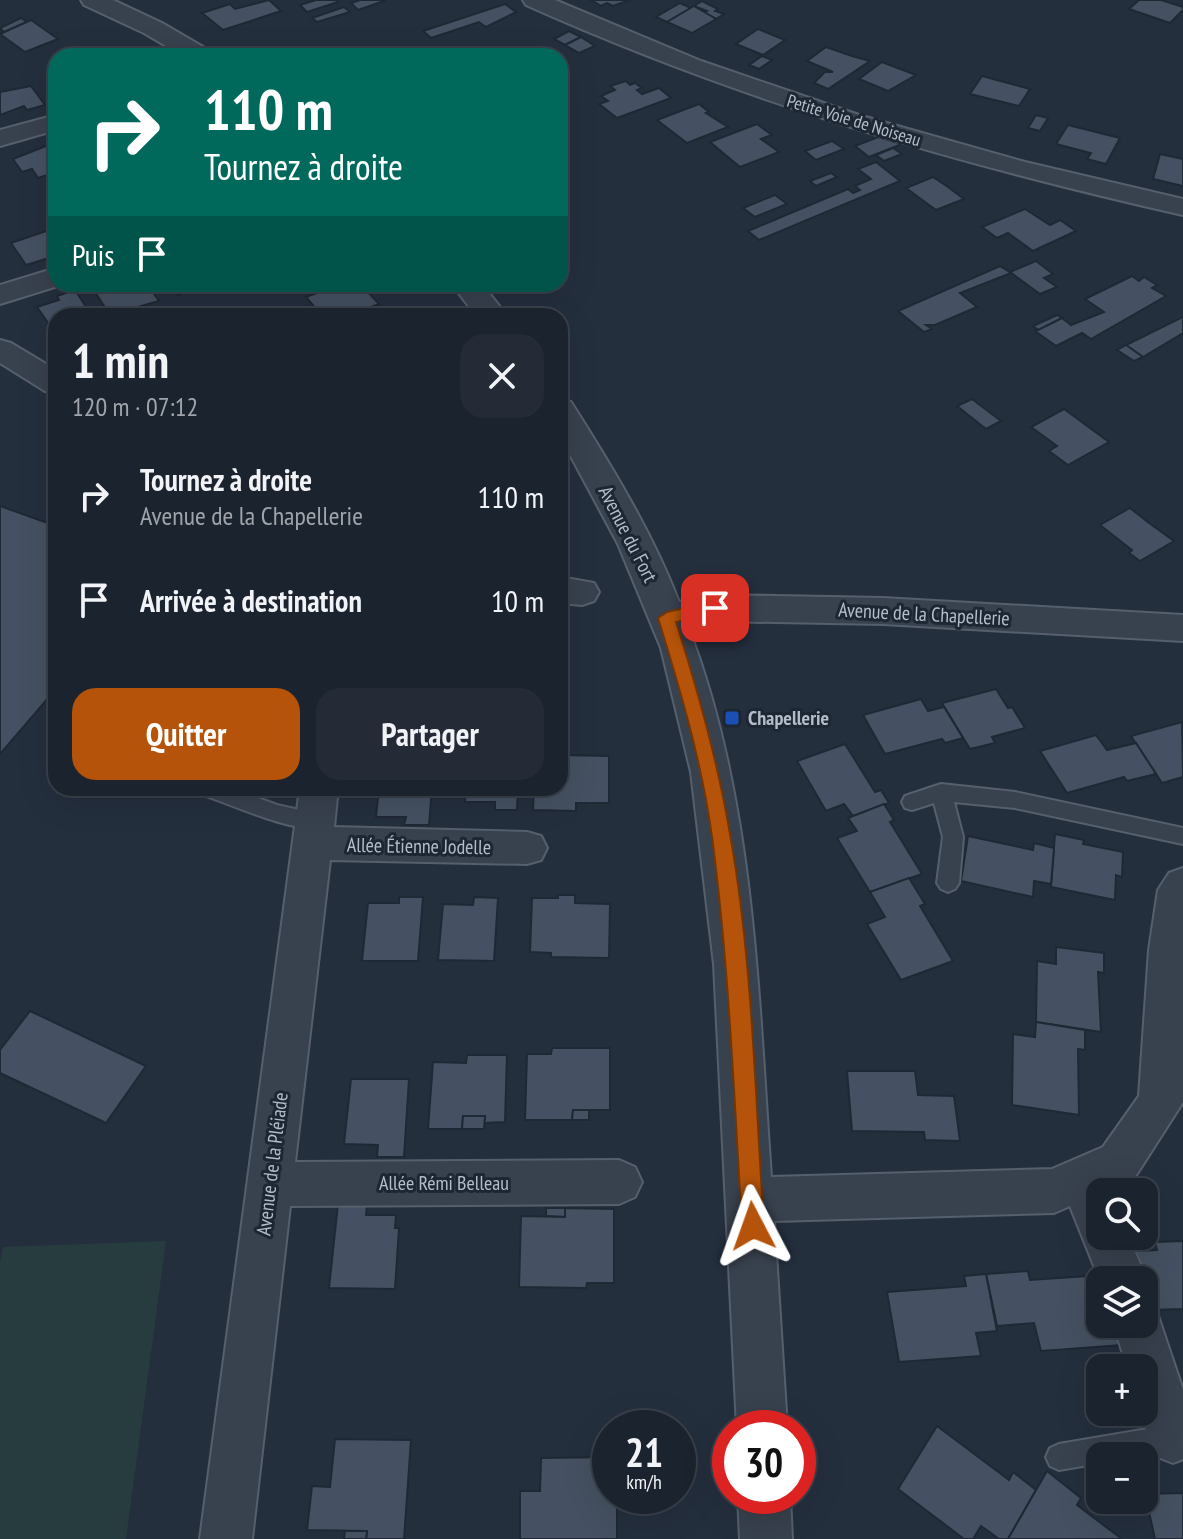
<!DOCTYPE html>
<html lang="fr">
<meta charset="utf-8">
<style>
body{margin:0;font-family:"PT Sans Narrow",sans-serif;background:#242b36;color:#f1f3f6;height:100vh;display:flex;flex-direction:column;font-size:30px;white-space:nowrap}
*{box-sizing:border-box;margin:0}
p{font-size:26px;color:#a0a4aa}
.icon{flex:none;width:44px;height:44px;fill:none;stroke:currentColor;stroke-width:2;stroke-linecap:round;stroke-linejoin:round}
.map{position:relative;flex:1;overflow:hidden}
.panel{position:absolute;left:48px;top:308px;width:520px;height:488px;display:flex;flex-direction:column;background:#1b232e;border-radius:24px;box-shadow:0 8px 32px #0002,0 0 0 2px #39404a}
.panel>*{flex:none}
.top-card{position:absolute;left:48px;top:48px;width:520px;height:244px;border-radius:24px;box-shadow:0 8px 32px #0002,0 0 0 2px #39404a;background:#00695c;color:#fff;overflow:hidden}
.buttons{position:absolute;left:1086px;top:1178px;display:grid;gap:16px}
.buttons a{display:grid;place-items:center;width:72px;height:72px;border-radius:16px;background:#1b232e;box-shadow:0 8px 32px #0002,0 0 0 2px #39404a;font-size:40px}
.speed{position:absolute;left:592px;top:1410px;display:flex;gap:16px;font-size:40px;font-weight:700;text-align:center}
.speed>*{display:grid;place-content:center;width:104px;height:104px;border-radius:50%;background:#1b232e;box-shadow:0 8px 32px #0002,0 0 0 2px #39404a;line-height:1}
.speed small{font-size:20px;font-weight:400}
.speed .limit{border:12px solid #d22;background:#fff;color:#111}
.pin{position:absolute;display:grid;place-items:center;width:68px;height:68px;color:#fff;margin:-34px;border-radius:16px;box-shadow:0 4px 12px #0006}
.me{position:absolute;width:88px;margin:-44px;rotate:356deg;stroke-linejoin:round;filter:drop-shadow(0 0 6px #0008)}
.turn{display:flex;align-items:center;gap:28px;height:168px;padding:0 24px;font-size:36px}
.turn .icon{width:104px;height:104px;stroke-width:2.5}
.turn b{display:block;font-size:56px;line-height:68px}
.then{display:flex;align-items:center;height:76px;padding:0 24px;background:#0003;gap:16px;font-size:30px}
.round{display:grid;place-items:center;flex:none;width:84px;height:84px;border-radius:24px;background:#242b36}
.summary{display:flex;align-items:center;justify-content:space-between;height:136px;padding:0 24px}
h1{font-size:48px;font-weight:600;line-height:60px}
.cta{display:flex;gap:16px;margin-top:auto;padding:16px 24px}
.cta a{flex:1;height:92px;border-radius:24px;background:#b45309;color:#fff;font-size:32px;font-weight:600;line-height:92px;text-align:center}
.cta a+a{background:#242b36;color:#f1f3f6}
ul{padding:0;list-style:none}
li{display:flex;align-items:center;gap:24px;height:104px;padding:0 24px}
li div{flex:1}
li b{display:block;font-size:30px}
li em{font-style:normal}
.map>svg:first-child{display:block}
.green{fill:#263c3f}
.building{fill:#455162;stroke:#1f2835;stroke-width:2}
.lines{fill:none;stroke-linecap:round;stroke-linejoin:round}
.service-casing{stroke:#565f6c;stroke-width:4}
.minor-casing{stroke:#565f6c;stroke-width:4}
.service{fill:#38414e;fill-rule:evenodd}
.minor{fill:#38414e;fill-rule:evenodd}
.route{fill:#b45309;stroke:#753606;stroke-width:2}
.transit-dot{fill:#1a4fb4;stroke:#1d2633;stroke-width:3}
.labels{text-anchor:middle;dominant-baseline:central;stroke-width:6;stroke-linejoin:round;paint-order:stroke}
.far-street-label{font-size:18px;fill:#b4bcc9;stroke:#1d2633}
.street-label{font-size:20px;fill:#b4bcc9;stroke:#1d2633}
.poi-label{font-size:20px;font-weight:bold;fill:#b4bcc9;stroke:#1d2633;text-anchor:start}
</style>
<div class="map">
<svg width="1183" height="1539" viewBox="0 0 1183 1539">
<rect width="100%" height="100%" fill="#242f3e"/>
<polygon class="green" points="166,1241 126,1539 0,1539 0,1263 3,1247"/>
<g class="building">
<polygon points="269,0 281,11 223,30 202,13 230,4 235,9"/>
<polygon points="316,0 336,0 338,2 307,12 300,5"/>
<polygon points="360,0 382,0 384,1 358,10 351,3"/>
<polygon points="591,0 630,0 613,6 607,3 601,6"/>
<polygon points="1139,0 1161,0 1183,7 1183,10 1170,23 1129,9"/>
<polygon points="702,1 718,9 715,11 724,14 716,19 704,13 707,11 694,6"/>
<polygon points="680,3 691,8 667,22 656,17"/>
<polygon points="505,4 516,12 486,27 479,22 431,38 423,31"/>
<polygon points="694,6 716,19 692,33 667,22"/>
<polygon points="344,7 350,12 317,22 312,18"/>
<polygon points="21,18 27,22 4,32 0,28"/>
<polygon points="31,20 58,39 25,52 0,34"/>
<polygon points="758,29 785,40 763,55 736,44"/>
<polygon points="569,31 581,37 565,45 554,39"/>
<polygon points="581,37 595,46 579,53 565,45"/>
<polygon points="826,47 852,56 870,61 828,89 814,83 825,72 833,72 807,61"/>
<polygon points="762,56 772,60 759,69 749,65"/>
<polygon points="882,62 916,75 888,91 859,79"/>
<polygon points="982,76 1030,89 1019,106 970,94"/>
<polygon points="626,81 630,85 635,83 642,88 637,90 642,94 659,88 671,98 617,118 599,104 608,101 601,96 615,90 610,86"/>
<polygon points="31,86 45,105 27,110 24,106 0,115 0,92"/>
<polygon points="699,104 709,112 706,113 728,127 687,143 657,120"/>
<polygon points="1036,115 1048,118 1040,131 1028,128"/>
<polygon points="757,124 772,135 761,139 779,152 740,167 710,142"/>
<polygon points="1068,125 1120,138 1106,164 1087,159 1091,153 1056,144"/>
<polygon points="878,137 902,144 869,157 855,146"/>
<polygon points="832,141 844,149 816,160 805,151"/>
<polygon points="56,142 56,172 38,178 32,169 22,172 13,159"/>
<polygon points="893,148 902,154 884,161 876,155"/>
<polygon points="1160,154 1183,159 1183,186 1153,179"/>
<polygon points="876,162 900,181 759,240 748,231 848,189 853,193 860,190 855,186 871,179 858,169"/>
<polygon points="831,173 837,177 816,186 810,181"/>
<polygon points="933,177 948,187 964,199 936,210 906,188"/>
<polygon points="775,195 787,204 755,217 743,208"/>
<polygon points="1025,209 1050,225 1060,220 1076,231 1033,251 1008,233 997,238 982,227"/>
<polygon points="46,231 56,246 56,261 50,263 46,259 26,265 11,243"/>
<polygon points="1036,261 1053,274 1044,278 1057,287 1040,294 1010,272"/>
<polygon points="1000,266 1011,273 960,293 977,307 935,325 926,325 932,329 924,332 898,311"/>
<polygon points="1132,276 1139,281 1144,277 1157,285 1152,288 1166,296 1091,339 1082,333 1056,346 1035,331 1062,318 1071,325 1104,312 1085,299"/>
<polygon points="109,284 117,287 147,284 159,301 110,315 93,289"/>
<polygon points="170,284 208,284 178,295"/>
<polygon points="341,284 349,284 355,291 364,288 379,304 348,316 322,316 306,297"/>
<polygon points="75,290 92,316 56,316 55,333 37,307 59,300 57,296"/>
<polygon points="1057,315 1062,318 1038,330 1033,326"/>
<polygon points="1183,317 1183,333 1143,357 1126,345"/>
<polygon points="1126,345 1143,357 1134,361 1117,350"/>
<polygon points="972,399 1001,421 986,429 957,406"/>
<polygon points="1064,409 1109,442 1068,465 1049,451 1057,446 1031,427"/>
<polygon points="0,506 56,526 56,689 0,754"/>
<polygon points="1130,508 1149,523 1174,541 1140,561 1129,553 1132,550 1100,525"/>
<polygon points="560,633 567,634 567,662 560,659"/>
<polygon points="996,689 1008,708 1012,707 1025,728 992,737 995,743 970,749 942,703"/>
<polygon points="921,699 928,711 944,707 963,738 945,743 942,739 885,754 863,715"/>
<polygon points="1182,722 1183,777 1162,783 1131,736"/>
<polygon points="1096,735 1107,750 1136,743 1156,774 1127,781 1124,777 1067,793 1040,751"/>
<polygon points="845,744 875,792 881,790 889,803 853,816 844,804 826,811 797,761"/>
<polygon points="560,755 609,756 609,803 576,803 576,811 533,810 534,788 560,788"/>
<polygon points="379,788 432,788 429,825 404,825 406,817 376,817"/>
<polygon points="466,788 518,788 517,810 495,810 495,802 465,802"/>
<polygon points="884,804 894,820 890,822 922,874 870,892 837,838 857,831 848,818"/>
<polygon points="1055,834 1084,840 1083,844 1123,852 1122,877 1116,875 1115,900 1051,887"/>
<polygon points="968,836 1033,850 1034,843 1054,848 1051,884 1034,881 1033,897 961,881"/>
<polygon points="909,878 925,904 920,906 953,961 901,980 867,924 885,917 870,892"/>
<polygon points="558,895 575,895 575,903 610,904 609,958 551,957 551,953 530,952 532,898 558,898"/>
<polygon points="399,897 423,897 418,961 362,961 368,903 399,903"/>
<polygon points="474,897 498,898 494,961 438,960 443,904 473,905"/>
<polygon points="1056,947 1104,953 1104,973 1098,972 1101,1032 1036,1022 1037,961 1056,964"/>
<polygon points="30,1011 146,1066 106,1123 0,1073 0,1050"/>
<polygon points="1036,1022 1085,1030 1085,1050 1078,1049 1079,1115 1012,1105 1013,1034 1035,1037"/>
<polygon points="552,1048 610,1048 610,1110 573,1110 572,1120 525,1120 527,1054 551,1054"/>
<polygon points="467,1055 507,1055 505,1122 484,1123 485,1116 463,1116 462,1129 428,1129 433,1062 466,1063"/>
<polygon points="847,1071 915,1071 918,1095 954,1096 960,1141 925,1140 924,1132 852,1131"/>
<polygon points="351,1079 409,1079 404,1157 377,1157 378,1145 344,1144"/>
<polygon points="573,1110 589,1110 589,1120 572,1120"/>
<polygon points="463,1116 485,1116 484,1129 462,1129"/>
<polygon points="338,1204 367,1205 366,1215 396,1215 395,1228 399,1228 395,1289 329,1288"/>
<polygon points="546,1208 565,1208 565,1217 546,1216"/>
<polygon points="565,1208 614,1209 614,1283 587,1283 586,1288 519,1287 521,1216 565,1217"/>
<polygon points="1183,1241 1183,1309 1152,1310 1136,1251 1157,1250 1155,1242"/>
<polygon points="1028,1271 1030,1280 1103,1275 1100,1280 1100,1324 1117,1324 1123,1345 1041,1351 1034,1323 997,1326 986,1274"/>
<polygon points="986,1274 997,1331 976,1333 981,1356 899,1362 887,1292 966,1286 964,1276"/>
<polygon points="937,1426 1009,1480 1013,1472 1036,1490 1008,1539 999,1539 981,1526 973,1539 964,1539 898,1489"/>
<polygon points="335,1439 411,1440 404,1539 366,1539 367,1531 307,1530 312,1486 330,1487"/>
<polygon points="610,1457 610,1496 617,1496 617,1539 520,1539 520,1491 540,1491 541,1458"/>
<polygon points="1047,1471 1081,1498 1077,1505 1122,1539 1008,1539"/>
<polygon points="1183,1493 1183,1539 1155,1539 1145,1494"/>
<polygon points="345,1531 367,1531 366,1539 344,1539"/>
</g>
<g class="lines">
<g class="service-casing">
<g id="service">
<polygon points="941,784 1015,792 1183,828 1183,844 1015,808 954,802 963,837 959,883 955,889 948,892 941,889 937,883 943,837 934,803 912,810 905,808 902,802 905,796"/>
<path d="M 198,788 L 231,788 L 277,805 L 322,815 L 325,821 L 322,827 C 298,835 227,803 201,794 Z"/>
<polygon points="1183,1423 1183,1449 1143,1456 1100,1456 1100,1463 1059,1470 1050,1466 1046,1457 1050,1448 1059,1444"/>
</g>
</g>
<g class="minor-casing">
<g id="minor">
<polygon points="81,0 113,0 162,23 210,51 214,56 183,56 144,33 84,5"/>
<path d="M 523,0 L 555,0 L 701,61 L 862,116 L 1025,162 L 1183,199 L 1183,215 C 957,164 738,100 526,5 Z"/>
<polygon points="56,115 56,130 0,146 0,130"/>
<polygon points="56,268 56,284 64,284 0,304 0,285"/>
<polygon points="452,284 482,284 507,316 476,316"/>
<polygon points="0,340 11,343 56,370 56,394 45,391 0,363"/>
<path d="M 560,399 L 571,402 C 611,465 652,532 679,602 L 715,595 L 883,598 L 1183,615 L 1183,641 L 883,624 L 715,621 L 688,627 C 755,800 758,994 771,1177 L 1052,1169 L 1103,1147 L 1139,1096 L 1149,950 L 1158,890 L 1169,873 L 1183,868 L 1183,1102 L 1135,1177 L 1109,1189 L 1110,1192 L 1100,1192 L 1100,1236 L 1128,1236 L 1147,1280 L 1144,1286 L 1144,1280 L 1100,1281 L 1070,1206 L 1054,1213 L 774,1221 L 787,1428 L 737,1428 L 714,964 L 691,772 L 661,648 L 618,544 L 560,436 Z"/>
<polygon points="560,577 594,583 599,592 594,601 582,605 560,603"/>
<polygon points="300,788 338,788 334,827 527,832 541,836 547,848 541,860 527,864 330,860 295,1162 619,1160 635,1167 642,1182 635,1197 619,1204 290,1206 252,1539 200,1539"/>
<polygon points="1144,1302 1155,1307 1183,1390 1183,1459 1173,1463 1155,1456 1140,1412 1144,1412 1144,1368 1127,1368 1114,1324 1144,1324"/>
<polygon points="738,1496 790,1496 792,1539 740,1539"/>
</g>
</g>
<use href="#service" class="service"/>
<use href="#minor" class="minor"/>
</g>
<path class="route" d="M 715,601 L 724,608 L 721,612 L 676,622 C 698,691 718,762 730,834 C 753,962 755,1096 764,1226 L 760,1234 L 753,1237 L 745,1234 L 742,1226 C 734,1096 729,966 712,837 C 702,763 680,689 658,618 L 667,612 Z"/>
<rect class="transit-dot" x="724" y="710" width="16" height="16" rx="4"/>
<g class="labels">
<g class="far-street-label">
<text transform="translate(854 120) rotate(17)">Petite Voie de Noiseau</text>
</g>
<g class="street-label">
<text transform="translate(628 534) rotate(63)">Avenue du Fort</text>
<text transform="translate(924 614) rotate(3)">Avenue de la Chapellerie</text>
<text transform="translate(419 846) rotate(1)">Allée Étienne Jodelle</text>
<text transform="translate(272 1164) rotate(-83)">Avenue de la Pléiade</text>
<text x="444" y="1183">Allée Rémi Belleau</text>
</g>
<g class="poi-label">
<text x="748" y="718">Chapellerie</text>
</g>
</g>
</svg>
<div class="buttons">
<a><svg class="icon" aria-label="search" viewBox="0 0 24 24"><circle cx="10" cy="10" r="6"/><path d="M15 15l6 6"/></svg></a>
<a><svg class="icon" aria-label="layers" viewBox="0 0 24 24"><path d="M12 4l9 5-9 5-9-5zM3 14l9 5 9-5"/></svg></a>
<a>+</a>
<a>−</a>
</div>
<div class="speed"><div>21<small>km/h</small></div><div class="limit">30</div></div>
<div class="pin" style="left:715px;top:608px;background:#d93025"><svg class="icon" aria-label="arrive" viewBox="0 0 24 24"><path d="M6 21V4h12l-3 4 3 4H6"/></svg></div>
<svg class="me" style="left:753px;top:1226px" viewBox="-20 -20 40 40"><path d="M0-17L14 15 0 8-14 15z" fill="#b45309" stroke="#fff" stroke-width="4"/></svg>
<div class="top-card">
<div class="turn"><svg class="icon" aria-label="right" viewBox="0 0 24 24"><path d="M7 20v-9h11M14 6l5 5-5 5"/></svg><div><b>110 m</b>Tournez à droite</div></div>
<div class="then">Puis<svg class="icon" aria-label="arrive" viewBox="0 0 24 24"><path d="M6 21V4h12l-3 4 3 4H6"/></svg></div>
</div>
<section class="panel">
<div class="summary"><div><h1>1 min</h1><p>120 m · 07:12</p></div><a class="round"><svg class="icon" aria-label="close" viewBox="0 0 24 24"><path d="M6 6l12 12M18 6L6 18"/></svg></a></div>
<ul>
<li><svg class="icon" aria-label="right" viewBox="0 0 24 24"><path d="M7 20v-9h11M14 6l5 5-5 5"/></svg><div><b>Tournez à droite</b><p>Avenue de la Chapellerie</p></div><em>110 m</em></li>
<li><svg class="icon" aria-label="arrive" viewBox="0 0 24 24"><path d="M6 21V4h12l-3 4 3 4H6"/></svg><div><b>Arrivée à destination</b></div><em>10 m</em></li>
</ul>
<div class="cta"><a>Quitter</a><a>Partager</a></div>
</section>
</div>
